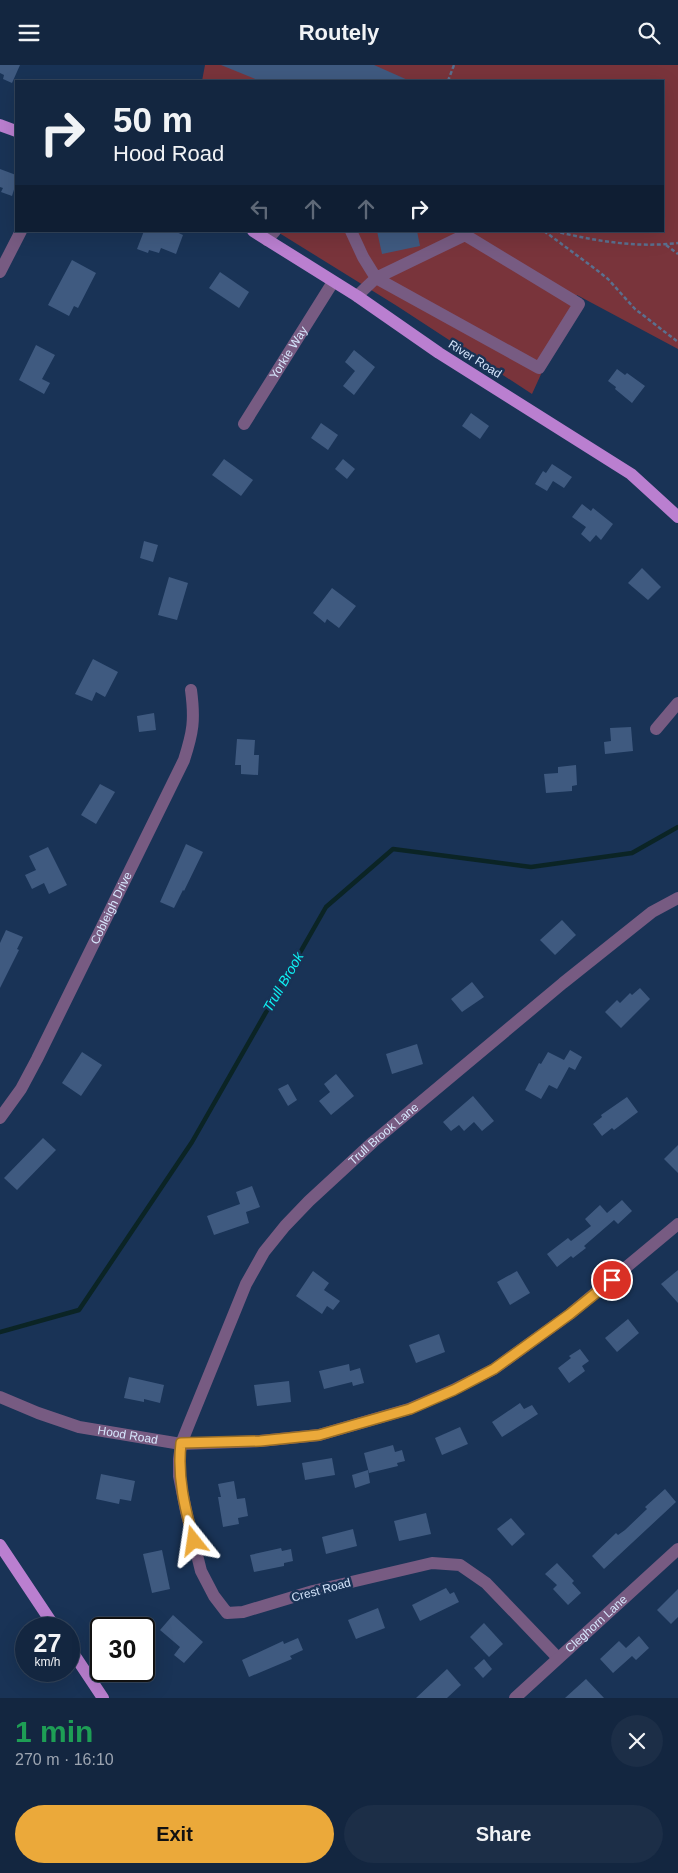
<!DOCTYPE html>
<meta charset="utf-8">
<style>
body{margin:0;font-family:Arial,sans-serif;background:#1c2e47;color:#f1f3f6;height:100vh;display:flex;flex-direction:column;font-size:19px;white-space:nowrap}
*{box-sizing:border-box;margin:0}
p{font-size:16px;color:#9da5b1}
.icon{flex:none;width:28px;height:28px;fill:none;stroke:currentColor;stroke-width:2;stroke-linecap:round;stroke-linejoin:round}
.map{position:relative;height:1633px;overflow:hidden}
.details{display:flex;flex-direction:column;background:#132640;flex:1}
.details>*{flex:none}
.hud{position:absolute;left:15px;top:15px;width:649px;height:152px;border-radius:0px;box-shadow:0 5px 20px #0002,0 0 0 1px #324359;background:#132640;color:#f1f3f6;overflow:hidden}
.speed{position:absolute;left:15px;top:1552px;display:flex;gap:10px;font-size:25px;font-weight:700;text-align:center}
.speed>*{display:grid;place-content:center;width:65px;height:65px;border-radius:50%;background:#132640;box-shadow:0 5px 20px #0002,0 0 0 1px #324359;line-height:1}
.speed small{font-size:12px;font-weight:400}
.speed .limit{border:2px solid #111;border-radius:8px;background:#fff;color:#111}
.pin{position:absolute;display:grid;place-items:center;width:42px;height:42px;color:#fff;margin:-21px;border:2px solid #fff;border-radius:50%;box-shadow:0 1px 5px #0007}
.me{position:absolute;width:55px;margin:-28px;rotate:345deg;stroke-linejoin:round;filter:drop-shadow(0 0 4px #0008)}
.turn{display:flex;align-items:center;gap:18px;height:105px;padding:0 15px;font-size:22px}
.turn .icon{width:65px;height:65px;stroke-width:2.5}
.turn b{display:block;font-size:35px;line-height:42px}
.lanes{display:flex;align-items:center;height:48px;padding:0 15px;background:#0003;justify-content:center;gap:25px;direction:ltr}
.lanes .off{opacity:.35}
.round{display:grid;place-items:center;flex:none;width:52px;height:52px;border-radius:26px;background:#1c2e47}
.overview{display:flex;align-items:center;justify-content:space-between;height:85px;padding:0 15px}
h1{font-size:30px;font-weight:700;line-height:38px;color:#1e9e55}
.button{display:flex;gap:10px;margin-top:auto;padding:10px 15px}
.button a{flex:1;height:58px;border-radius:30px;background:#eba93a;color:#111;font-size:20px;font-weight:700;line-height:58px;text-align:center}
.button a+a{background:#1c2e47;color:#f1f3f6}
header{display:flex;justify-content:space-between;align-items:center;height:65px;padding:0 15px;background:#132640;font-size:22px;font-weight:700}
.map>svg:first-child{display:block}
.green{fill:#79343b}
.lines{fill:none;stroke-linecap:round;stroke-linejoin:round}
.stream{stroke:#0b2425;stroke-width:4.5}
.building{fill:#3f5a80}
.path{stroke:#5a708f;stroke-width:2.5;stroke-dasharray:4 2.5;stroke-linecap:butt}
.minor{stroke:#775b82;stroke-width:12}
.major{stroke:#ba7fd0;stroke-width:12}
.route-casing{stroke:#996e26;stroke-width:12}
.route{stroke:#eba93a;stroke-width:9}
.labels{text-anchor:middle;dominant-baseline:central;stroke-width:5;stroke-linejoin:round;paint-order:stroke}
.street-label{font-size:12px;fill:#d6e6fc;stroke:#193356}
.water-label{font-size:14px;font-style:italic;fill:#0ff2f4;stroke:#193356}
</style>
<header><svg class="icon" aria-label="menu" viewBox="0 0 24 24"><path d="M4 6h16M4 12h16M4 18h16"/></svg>Routely<svg class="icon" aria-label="search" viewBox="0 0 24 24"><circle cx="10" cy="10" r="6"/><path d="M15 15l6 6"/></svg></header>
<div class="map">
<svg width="678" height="1633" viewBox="0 0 678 1633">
<rect width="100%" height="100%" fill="#193356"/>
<polygon class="green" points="205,0 678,0 678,284 577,230 532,329 397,241 276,166 662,166 662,16 202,16"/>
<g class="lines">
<polyline class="stream" points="0,1267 79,1245 192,1077 326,842 393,784 531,802 632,788 678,762"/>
</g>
<g class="building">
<polygon points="0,0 20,0 12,18 3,14 4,10 0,8"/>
<polygon points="221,0 374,0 410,16 260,16"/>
<polygon points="0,104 16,110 16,118 12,131 1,127 3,123 0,122"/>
<polygon points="144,166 174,166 183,170 176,189 161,183 159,188 149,185 148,188 137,184"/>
<polygon points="377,166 417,166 420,181 382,189"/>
<polygon points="72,195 96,208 78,243 74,241 69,251 48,240"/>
<polygon points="220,207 249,227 239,243 209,223"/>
<polygon points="36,280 55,290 42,314 50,318 44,329 19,315"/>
<polygon points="354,285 375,302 354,330 343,321 355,306 345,297"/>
<polygon points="617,304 625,310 627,308 645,321 632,338 615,324 616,322 608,316"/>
<polygon points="471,348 489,361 480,374 462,361"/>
<polygon points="321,358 338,370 328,385 311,373"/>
<polygon points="224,394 253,415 241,431 212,410"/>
<polygon points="343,394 355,404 347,414 335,404"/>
<polygon points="552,399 572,412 564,423 553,416 547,426 535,419 543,406 546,408"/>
<polygon points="582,439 591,446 593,443 613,459 601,475 596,470 590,477 581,469 586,462 572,452"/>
<polygon points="144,476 158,480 153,497 140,493"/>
<polygon points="642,503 661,522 648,535 628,518"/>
<polygon points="169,512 188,518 177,555 158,550"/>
<polygon points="332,523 356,541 339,563 327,554 325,558 313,548"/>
<polygon points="93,594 118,607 105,632 96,627 92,636 75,629"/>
<polygon points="154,648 156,665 139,667 137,651"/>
<polygon points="631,662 633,686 605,689 604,677 611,676 610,663"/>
<polygon points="237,674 255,675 254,690 259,690 258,710 241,709 241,700 235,700"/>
<polygon points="576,700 577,720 572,721 572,726 546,728 544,709 558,708 558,702"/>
<polygon points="100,719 115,727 96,759 81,750"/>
<polygon points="186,779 203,787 184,826 183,825 174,843 160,837"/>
<polygon points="48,782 67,820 49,829 44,818 32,824 25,810 36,805 29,791"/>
<polygon points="562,855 576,870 555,890 540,875"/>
<polygon points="6,865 23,872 17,884 19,885 0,923 0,878"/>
<polygon points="472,917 484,932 462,947 451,934"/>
<polygon points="640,923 650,934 621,963 605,947 617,935 620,938 630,928 632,930"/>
<polygon points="417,979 423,999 392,1009 386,989"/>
<polygon points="570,985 582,992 575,1005 569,1002 557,1024 549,1020 541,1034 525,1025 539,998 541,999 548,987 564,995"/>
<polygon points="82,987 102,1000 81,1031 62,1018"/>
<polygon points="336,1009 354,1031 331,1050 319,1036 330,1027 324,1019"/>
<polygon points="288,1019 297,1035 288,1041 278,1024"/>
<polygon points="473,1031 494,1056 482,1066 474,1057 464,1066 459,1060 451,1066 443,1057"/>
<polygon points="627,1032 638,1047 614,1065 612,1063 602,1071 593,1059 602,1052 601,1050"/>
<polygon points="43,1073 56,1085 17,1125 4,1113"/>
<polygon points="678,1080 678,1108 664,1094"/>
<polygon points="252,1121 260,1142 246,1147 249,1158 214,1170 207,1151 240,1139 236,1127"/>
<polygon points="622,1135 632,1146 618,1159 614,1155 584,1181 586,1183 573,1193 571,1191 557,1202 547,1189 568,1173 571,1176 591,1161 585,1154 600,1140 607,1148"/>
<polygon points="678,1205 678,1238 661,1219"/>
<polygon points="313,1206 329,1218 324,1225 340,1236 333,1245 327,1241 322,1249 296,1231"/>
<polygon points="517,1206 530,1228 510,1240 497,1217"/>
<polygon points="628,1254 639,1268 617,1287 605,1273"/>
<polygon points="439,1269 445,1287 416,1298 409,1280"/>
<polygon points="580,1284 589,1296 582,1301 585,1306 569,1318 558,1303 571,1293 569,1291"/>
<polygon points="349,1299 350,1306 360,1303 364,1318 353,1321 352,1317 324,1324 319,1306"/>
<polygon points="129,1312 164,1320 160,1338 144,1334 144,1337 124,1333"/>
<polygon points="289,1316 291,1337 257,1341 254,1320"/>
<polygon points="520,1338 524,1344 532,1340 538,1349 502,1372 492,1357"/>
<polygon points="460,1362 468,1379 442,1390 435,1373"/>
<polygon points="393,1380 395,1387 402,1385 405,1396 397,1398 398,1401 369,1408 364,1388"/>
<polygon points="332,1393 335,1410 305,1415 302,1398"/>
<polygon points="368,1405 370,1418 355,1423 352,1410"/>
<polygon points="101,1409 135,1416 131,1436 120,1434 119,1439 96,1434"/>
<polygon points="234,1416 237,1434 245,1433 248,1451 238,1453 239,1459 223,1462 218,1432 221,1432 218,1419"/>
<polygon points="665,1424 676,1437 604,1504 592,1491 616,1468 618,1470 625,1465 647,1444 645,1442"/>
<polygon points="426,1448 431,1469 399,1476 394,1456"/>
<polygon points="511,1453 525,1469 512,1481 497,1464"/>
<polygon points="353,1464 357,1481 326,1489 322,1472"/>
<polygon points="281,1483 282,1486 291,1484 293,1496 284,1498 284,1501 254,1507 250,1490"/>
<polygon points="162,1485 170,1524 152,1528 143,1489"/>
<polygon points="557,1498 574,1516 572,1518 581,1528 568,1540 553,1524 557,1520 545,1509"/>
<polygon points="446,1523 450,1529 454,1527 459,1537 420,1556 412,1540"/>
<polygon points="678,1524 678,1552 671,1559 657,1545"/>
<polygon points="378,1543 385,1563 356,1574 348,1555"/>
<polygon points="173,1550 203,1577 184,1598 174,1590 180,1582 160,1565"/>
<polygon points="484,1558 503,1579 489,1592 470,1572"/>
<polygon points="639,1571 649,1583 636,1595 632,1591 613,1608 600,1594 619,1576 626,1583"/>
<polygon points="298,1573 303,1585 290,1591 292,1594 249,1612 242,1595 283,1576 284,1579"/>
<polygon points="484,1594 492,1604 483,1613 474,1603"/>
<polygon points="447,1604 461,1620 447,1633 416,1633"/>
<polygon points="586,1614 604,1633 565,1633"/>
</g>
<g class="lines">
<g class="path">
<polyline points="448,16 454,0"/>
<polyline points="544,166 598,206 608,214 635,244 678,277"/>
<path d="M 554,166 C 595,176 636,183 678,178"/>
<polyline points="666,180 678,189"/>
</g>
<g class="minor">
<polyline points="351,166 363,192 376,213 539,303 579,239 465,170 376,213 357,231"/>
<polyline points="267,175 275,166"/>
<polyline points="0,207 21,166"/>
<path id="s1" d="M 244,359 L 333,217"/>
<polyline points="656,664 678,638"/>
<path id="s2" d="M 0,1053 L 21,1024 L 37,994 L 184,695 C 193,667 195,655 191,625"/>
<path id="s3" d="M 0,1332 L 38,1348 L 79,1362 L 181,1379 L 260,1376 L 319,1370 L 409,1344 L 453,1325 L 494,1304 L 570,1249 L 678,1159"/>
<path id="s4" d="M 558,1593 L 486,1518 L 460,1500 L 432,1498 L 313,1526 L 243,1547 L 227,1548 L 214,1531 L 201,1506 L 186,1446 L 179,1411 L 179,1394 L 181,1379 L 189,1359 L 246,1219 L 264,1187 L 285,1161 L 309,1136 L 373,1077 L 563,918 L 652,847 L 678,833"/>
<path id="s5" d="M 515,1633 L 678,1484"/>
</g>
<g class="major">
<polyline points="0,60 16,66"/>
<polyline points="253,166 357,231 439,288 631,409 678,452"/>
<polyline points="0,1480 56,1564"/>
<polyline points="69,1582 103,1633"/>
</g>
</g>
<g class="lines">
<g class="route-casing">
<path id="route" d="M 194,1476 C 185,1444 177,1412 181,1378 L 260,1376 L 319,1370 L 410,1344 L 454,1325 L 494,1304 L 570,1249 L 612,1215"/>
</g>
<use href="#route" class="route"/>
</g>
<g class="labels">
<g class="street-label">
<text stroke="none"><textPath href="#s1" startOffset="84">Yorkie Way</textPath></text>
<text transform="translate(475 294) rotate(32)">River Road</text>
<text stroke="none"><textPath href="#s2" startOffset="238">Cobleigh Drive</textPath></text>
<text stroke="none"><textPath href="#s4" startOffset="932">Trull Brook Lane</textPath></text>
<text stroke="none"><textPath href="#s3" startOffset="134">Hood Road</textPath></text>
<text transform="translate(321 1525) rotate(-15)">Crest Road</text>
<text stroke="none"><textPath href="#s5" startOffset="110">Cleghorn Lane</textPath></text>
</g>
<g class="water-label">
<text transform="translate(283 917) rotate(-60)">Trull Brook</text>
</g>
</g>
</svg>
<div class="speed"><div>27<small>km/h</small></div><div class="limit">30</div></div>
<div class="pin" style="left:612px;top:1215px;background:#d93025"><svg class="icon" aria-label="arrive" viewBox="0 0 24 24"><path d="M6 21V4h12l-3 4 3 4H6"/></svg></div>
<svg class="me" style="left:194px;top:1476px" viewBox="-20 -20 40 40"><path d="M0-17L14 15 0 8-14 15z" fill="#eba93a" stroke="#fff" stroke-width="4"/></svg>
<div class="hud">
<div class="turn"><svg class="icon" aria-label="right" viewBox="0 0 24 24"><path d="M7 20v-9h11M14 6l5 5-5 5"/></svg><div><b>50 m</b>Hood Road</div></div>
<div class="lanes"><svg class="icon off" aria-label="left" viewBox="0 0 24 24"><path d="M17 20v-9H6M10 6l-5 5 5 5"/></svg><svg class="icon off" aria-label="ahead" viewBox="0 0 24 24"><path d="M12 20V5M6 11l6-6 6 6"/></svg><svg class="icon off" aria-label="ahead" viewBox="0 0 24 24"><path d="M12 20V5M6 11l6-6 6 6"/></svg><svg class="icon" aria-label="right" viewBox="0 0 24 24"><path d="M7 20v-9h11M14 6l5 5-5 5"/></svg></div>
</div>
</div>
<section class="details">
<div class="overview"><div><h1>1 min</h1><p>270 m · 16:10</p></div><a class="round"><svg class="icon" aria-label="close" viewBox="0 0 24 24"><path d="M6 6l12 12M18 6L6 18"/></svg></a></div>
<div class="button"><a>Exit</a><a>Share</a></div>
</section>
